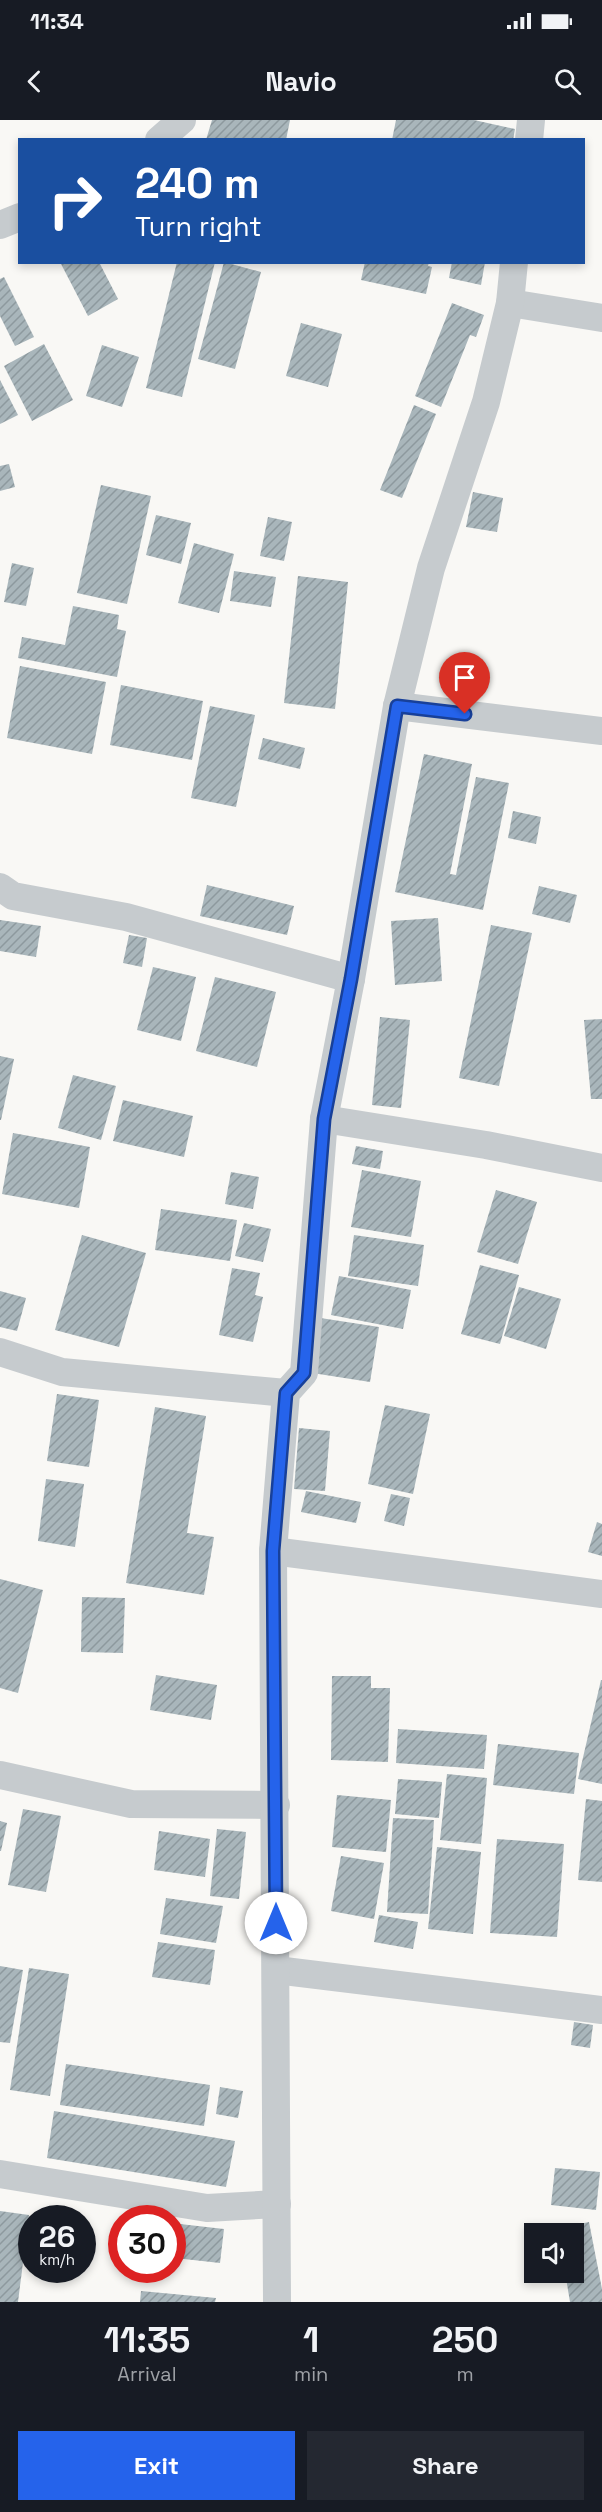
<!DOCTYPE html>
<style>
body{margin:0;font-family:"Space Grotesk",sans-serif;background:#242831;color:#f1f3f6;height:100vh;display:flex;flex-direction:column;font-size:22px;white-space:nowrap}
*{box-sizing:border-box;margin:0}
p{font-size:20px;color:#9ea1a6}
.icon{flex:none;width:33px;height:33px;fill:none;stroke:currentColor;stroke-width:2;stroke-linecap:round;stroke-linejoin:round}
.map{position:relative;height:2182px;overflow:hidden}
.panel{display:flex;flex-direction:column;background:#171b24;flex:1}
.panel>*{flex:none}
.banner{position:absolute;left:18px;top:18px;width:567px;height:126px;border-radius:0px;box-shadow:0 3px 9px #0003;background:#1a4fa0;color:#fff;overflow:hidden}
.controls{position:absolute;left:524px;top:2103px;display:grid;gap:12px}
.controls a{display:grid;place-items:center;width:60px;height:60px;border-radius:0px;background:#171b24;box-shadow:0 3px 9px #0003;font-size:30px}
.speed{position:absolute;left:18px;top:2085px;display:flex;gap:12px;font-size:30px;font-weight:700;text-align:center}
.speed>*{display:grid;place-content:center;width:78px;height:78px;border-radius:50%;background:#171b24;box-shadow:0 3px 9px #0003;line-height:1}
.speed small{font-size:15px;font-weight:400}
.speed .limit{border:9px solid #d22;background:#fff;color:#111}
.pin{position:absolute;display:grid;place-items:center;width:51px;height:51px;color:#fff;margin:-62px -26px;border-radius:50% 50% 50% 0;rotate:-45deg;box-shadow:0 0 6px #0007}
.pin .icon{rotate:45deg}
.me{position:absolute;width:66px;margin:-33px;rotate:0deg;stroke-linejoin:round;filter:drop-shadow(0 0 4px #0008)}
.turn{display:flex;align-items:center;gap:21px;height:126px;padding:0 18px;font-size:27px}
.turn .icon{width:78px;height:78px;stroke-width:2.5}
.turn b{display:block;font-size:42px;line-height:51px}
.eta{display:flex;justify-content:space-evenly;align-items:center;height:102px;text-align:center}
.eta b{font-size:36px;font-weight:700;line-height:42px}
.cta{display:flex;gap:12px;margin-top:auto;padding:12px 18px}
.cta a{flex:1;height:69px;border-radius:0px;background:#2563eb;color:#fff;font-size:24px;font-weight:700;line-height:69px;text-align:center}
.cta a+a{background:#242831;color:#f1f3f6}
.status{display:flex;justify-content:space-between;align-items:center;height:42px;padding:0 30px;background:#171b24;direction:ltr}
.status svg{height:16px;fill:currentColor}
header{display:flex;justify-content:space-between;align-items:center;height:78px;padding:0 18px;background:#171b24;font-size:27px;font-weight:700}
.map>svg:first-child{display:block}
.building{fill:url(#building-hatch)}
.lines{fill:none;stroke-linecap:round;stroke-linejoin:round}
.minor{stroke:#c6cbce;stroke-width:28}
.route-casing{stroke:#184099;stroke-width:15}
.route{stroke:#2563eb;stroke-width:10}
</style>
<div class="status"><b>11:34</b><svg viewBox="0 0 49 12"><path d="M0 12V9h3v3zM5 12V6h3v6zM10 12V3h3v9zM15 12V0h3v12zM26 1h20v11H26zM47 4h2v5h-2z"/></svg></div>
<header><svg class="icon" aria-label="back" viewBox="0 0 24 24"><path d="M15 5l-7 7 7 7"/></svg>Navio<svg class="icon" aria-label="search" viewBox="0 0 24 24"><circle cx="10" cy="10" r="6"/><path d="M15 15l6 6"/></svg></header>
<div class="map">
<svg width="602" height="2182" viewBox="0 0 602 2182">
<defs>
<pattern id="building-hatch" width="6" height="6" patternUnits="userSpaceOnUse" patternTransform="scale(1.5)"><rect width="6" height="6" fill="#a9b6bb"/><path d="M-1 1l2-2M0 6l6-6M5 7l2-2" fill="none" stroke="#8d999e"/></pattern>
</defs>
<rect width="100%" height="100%" fill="#f9f8f5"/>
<g class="building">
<polygon points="212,0 290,0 286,20 206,20"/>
<polygon points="396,0 474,0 515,9 513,20 392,20"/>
<polygon points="60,142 99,142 118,179 88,196"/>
<polygon points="177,142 215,142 182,277 146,268"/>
<polygon points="224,142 261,152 235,249 198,239"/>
<polygon points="365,142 429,142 428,146 432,147 426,174 361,160"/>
<polygon points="452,142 485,142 481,165 449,158"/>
<polygon points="4,157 34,217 15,226 0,196 0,159"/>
<polygon points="452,183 484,195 476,217 470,215 441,287 415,276"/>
<polygon points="301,203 342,214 328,267 286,256"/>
<polygon points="44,224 73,280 32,301 4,246"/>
<polygon points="102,225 139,237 122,287 86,276"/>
<polygon points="0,260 18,295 0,304"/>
<polygon points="414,285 436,294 402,378 380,370"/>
<polygon points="9,344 15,367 0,371 0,346"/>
<polygon points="101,365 151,376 127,484 77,473"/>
<polygon points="473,372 503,378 497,412 466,407"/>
<polygon points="156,395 191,403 181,444 146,435"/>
<polygon points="268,397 292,402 284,441 260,436"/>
<polygon points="194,423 234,434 219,493 178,483"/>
<polygon points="12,443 34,448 26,486 4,482"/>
<polygon points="234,451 276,457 271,487 230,481"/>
<polygon points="298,456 348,462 335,589 284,583"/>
<polygon points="73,486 119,495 117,509 126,511 117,557 18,538 22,517 65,525"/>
<polygon points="20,546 106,562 92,634 7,618"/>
<polygon points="121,565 203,581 192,640 110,625"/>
<polygon points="210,586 255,595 236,687 191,678"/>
<polygon points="263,618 305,628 300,649 258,639"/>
<polygon points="424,634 472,644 450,754 456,755 476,657 509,663 483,790 395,772"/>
<polygon points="513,691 541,697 536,724 508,718"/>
<polygon points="207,765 294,786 287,815 200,796"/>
<polygon points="539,766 577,775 570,803 532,794"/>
<polygon points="438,798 442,861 395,865 391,801"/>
<polygon points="0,800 41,806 36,837 0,831"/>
<polygon points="491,805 532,813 499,966 459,958"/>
<polygon points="129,815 147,818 142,847 123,843"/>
<polygon points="153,847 196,857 181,921 137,910"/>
<polygon points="215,857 276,872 257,947 196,931"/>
<polygon points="380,897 410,900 401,988 372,985"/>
<polygon points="602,899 602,979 591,979 584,900"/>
<polygon points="0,936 14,939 1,1000 0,1000"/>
<polygon points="73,955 116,966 101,1020 58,1008"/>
<polygon points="123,980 193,996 184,1037 113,1021"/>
<polygon points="13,1013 90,1027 79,1088 2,1074"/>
<polygon points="356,1026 383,1031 380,1049 352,1044"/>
<polygon points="362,1050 421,1061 411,1117 351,1107"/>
<polygon points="231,1052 259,1057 253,1089 225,1084"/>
<polygon points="496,1070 537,1082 518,1144 477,1132"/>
<polygon points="161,1089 237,1100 230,1141 155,1130"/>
<polygon points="244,1103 271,1109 263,1142 235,1136"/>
<polygon points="82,1115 146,1133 119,1227 55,1210"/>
<polygon points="354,1115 424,1125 418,1166 348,1156"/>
<polygon points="480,1145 519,1155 500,1224 461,1214"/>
<polygon points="232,1148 260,1153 255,1175 263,1177 253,1222 219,1215"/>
<polygon points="339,1156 411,1170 403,1209 331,1195"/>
<polygon points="519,1167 561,1179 546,1229 504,1216"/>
<polygon points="0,1171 26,1178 17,1211 0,1207"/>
<polygon points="314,1197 379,1207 370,1262 306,1252"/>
<polygon points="57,1274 99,1280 89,1347 47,1341"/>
<polygon points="385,1285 430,1294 413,1374 368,1364"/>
<polygon points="155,1287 206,1296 187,1413 214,1417 204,1475 126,1463"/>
<polygon points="299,1308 330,1311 325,1371 294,1369"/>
<polygon points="46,1359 84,1364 75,1427 38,1421"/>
<polygon points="306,1371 361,1382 356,1403 301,1392"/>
<polygon points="391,1374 410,1378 404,1406 384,1401"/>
<polygon points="597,1402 602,1404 602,1436 588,1432"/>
<polygon points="0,1459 43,1470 18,1573 0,1568"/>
<polygon points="82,1477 125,1478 123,1533 81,1532"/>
<polygon points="156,1555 217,1565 211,1600 150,1590"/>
<polygon points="332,1556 371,1556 371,1568 390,1568 388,1642 331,1640"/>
<polygon points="601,1560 602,1560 602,1664 578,1659"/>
<polygon points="398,1609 487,1615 484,1649 396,1643"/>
<polygon points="498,1624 579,1633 574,1674 493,1665"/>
<polygon points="447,1654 487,1658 481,1724 440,1720"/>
<polygon points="398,1659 442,1662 439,1698 395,1694"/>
<polygon points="337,1675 391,1680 386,1732 332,1727"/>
<polygon points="586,1679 602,1681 602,1762 578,1760"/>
<polygon points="23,1689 61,1696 46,1772 8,1765"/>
<polygon points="393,1698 434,1700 428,1794 387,1792"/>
<polygon points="0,1701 7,1703 1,1731 0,1731"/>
<polygon points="217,1709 246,1712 239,1779 210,1776"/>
<polygon points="159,1711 210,1719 205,1757 154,1750"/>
<polygon points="497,1719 564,1724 557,1817 490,1813"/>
<polygon points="437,1727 481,1732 473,1814 428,1809"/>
<polygon points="341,1736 384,1743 374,1799 331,1791"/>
<polygon points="166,1778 223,1786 216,1823 160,1814"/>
<polygon points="379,1795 418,1802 413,1829 374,1822"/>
<polygon points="158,1822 215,1830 210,1865 152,1857"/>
<polygon points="0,1846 23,1850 10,1923 0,1922"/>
<polygon points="29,1848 69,1854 50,1976 10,1970"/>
<polygon points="574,1902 593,1905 590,1928 571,1925"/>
<polygon points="66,1944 210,1965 204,2006 60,1985"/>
<polygon points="220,1967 243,1971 238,1998 216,1994"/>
<polygon points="54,1991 235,2021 226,2067 47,2038"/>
<polygon points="555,2048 600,2052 596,2090 551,2085"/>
<polygon points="0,2091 29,2095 18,2182 0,2182"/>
<polygon points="589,2102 602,2169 602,2182 570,2182 565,2152 573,2152 573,2114 557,2114 556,2109"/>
<polygon points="180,2104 224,2109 220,2143 175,2138"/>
<polygon points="141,2171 216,2178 215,2182 140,2182"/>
</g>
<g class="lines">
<g class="minor">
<polyline points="159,20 182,0"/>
<polyline points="529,20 531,0"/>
<polyline points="0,105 20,97"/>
<polyline points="510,183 602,198"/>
<polyline points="397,586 602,611"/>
<polyline points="0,767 13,776 126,797 351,859"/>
<polyline points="324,999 486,1025 602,1048"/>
<polyline points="0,1232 62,1252 286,1273"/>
<polyline points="273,1431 602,1474"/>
<polyline points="0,1655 131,1684 276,1685"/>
<polyline points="276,1850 602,1890"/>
<polyline points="0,2054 207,2088 277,2084"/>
<polyline points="277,2182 273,1431 286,1273 304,1253 324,999 351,859 397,586 431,448 486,282 510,183 514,142"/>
</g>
</g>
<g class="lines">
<g class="route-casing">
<polyline id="route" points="276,1803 273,1431 286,1273 304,1253 324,999 351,859 397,586 465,594"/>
</g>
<use href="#route" class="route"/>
</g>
</svg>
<div class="controls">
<a><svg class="icon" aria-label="sound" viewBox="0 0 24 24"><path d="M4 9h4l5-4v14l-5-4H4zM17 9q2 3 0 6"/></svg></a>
</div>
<div class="speed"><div>26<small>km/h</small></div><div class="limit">30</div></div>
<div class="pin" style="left:465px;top:594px;background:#d93025"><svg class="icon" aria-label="arrive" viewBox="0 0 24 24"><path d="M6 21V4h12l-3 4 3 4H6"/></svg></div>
<svg class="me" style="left:276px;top:1803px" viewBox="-20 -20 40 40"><circle r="19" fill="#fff"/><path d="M0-13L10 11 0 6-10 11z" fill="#2563eb"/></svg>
<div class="banner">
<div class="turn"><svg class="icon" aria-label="right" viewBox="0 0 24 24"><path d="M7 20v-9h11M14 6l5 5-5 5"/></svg><div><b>240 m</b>Turn right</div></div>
</div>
</div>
<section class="panel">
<div class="eta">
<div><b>11:35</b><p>Arrival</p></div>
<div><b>1</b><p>min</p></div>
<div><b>250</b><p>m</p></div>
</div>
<div class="cta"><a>Exit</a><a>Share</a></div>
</section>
